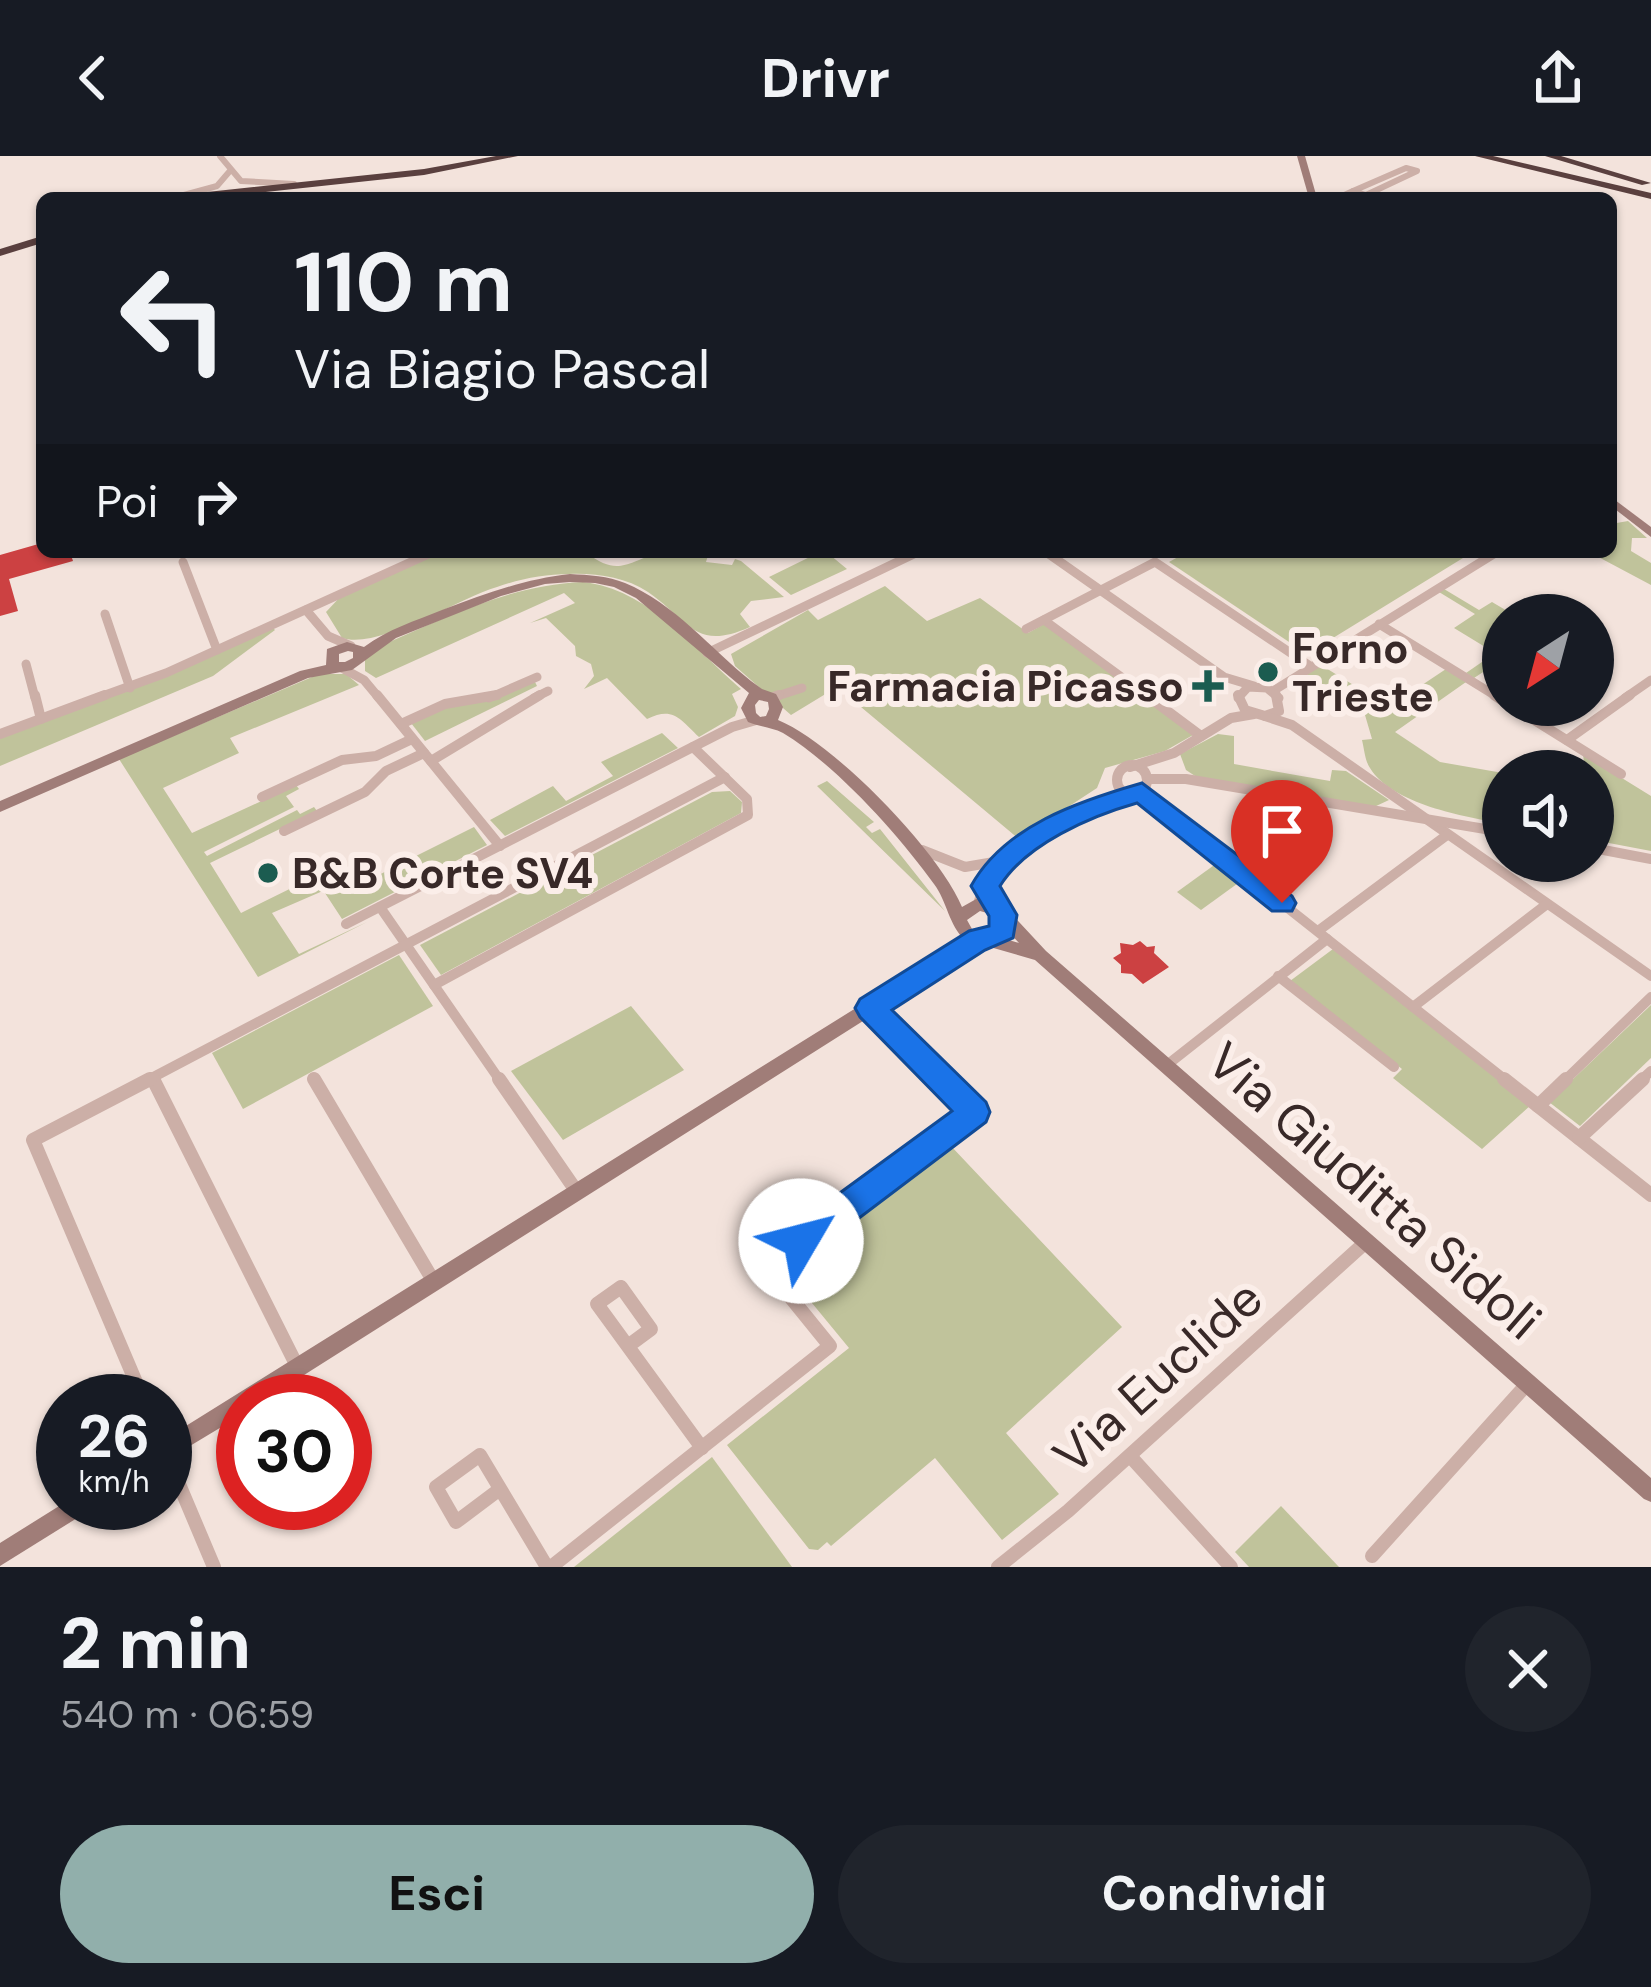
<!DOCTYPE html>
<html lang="it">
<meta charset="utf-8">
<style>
body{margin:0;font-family:"DM Sans",sans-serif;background:#20242c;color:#f1f3f6;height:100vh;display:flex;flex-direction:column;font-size:45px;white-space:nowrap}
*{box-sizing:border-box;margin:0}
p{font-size:39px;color:#9ea1a6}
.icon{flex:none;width:66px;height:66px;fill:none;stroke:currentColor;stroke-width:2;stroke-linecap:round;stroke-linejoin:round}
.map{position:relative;height:1411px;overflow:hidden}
.side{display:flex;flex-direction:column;background:#171b24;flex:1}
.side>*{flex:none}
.top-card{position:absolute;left:36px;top:36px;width:1581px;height:366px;border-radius:18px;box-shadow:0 3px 9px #0004;background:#171b24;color:#f1f3f6;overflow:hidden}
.needle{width:78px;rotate:216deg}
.fabs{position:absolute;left:1482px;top:438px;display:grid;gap:24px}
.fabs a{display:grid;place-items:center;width:132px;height:132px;border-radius:50%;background:#171b24;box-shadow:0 3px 9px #0004;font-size:60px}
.speed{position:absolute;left:36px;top:1218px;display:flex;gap:24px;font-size:60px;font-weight:700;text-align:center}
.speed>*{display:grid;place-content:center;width:156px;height:156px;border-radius:50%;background:#171b24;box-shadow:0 3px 9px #0004;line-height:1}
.speed small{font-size:30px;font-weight:400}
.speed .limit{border:18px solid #d22;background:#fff;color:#111}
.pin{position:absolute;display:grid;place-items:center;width:102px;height:102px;color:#fff;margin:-123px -51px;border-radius:50% 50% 50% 0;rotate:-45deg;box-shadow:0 0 12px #0007}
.pin .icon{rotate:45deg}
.me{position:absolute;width:132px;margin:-66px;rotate:53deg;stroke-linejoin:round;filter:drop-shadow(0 0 9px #0008)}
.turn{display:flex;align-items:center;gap:42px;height:252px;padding:0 60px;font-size:54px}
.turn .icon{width:156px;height:156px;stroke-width:2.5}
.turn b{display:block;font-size:84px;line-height:102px}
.then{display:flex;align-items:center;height:114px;padding:0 60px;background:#0003;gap:24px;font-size:45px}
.round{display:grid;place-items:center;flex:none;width:126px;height:126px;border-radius:63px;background:#20242c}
.head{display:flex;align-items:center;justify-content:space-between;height:204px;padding:0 60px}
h1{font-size:72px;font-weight:800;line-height:90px}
.cta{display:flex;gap:24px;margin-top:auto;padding:24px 60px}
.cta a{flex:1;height:138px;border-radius:72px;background:#91afab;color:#111;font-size:48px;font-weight:800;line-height:138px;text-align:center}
.cta a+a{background:#20242c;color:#f1f3f6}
header{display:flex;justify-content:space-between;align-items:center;height:156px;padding:0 60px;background:#171b24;font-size:54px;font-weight:800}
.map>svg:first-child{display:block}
.green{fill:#c0c39b}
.building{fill:#cc4142}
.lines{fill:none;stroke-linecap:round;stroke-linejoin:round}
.street-far3{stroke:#ccafa7;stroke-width:6}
.street-far2{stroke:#ccafa7;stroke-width:9}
.street-far1{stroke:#ccafa7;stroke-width:10}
.street{stroke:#ccafa7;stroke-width:14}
.secondary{fill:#a07d78;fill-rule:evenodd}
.highway{fill:#5a403f;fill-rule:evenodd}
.route{fill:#1a73e8;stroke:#114b97;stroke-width:3}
.poi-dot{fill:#1b5c50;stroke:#fbeee9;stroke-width:4.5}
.labels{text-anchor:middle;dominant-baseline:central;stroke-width:12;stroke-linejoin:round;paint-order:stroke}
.poi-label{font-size:42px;font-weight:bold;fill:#382928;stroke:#fbeee9;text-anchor:start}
.near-street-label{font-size:51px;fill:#382928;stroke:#fbeee9}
</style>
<header><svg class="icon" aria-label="back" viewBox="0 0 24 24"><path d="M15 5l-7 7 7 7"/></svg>Drivr<svg class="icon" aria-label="share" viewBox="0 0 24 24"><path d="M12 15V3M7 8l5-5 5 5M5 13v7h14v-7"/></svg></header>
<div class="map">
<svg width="1651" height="1411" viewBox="0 0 1651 1411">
<rect width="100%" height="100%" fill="#f3e3dc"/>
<g class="green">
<polygon points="1628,365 1647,382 1632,382 1631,395 1651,407 1651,429 1589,396 1611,396 1611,368"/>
<path d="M 438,396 L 585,396 C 619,421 624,407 659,397 C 674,393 693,396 709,396 L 706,406 L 732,409 L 735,403 L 741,405 L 784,441 L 751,445 L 740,458 L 750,471 C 694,496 689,464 648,436 C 625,421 596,417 569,418 C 545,418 520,423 497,431 C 457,443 379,494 342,482 L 326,456 L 341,440 Z"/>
<polygon points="820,396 832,396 830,399 847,413 791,439 769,421"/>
<polygon points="1187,396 1454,396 1463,402 1307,498 1169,406"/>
<path d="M 583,426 C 648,433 694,492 741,533 L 732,538 L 738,551 L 735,560 L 699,581 C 680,563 673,550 647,563 L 607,522 L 584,533 L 594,520 L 591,508 L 576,500 L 575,490 L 546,462 L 530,467 L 575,447 L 564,437 L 376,522 L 365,515 L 365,504 L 378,491 C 445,462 508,429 583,426 Z"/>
<polygon points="885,430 927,465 980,442 1028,477 1044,468 1193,579 1165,595 1105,612 1097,632 1019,683 837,531 791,559 735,510 731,498 808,454 818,464"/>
<polygon points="1444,433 1479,454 1492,446 1514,459 1503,459 1503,503 1474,522 1466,517 1495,497 1454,472 1475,458 1439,436"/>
<polygon points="272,471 275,474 213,520 0,610 0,581"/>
<path d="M 1321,509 L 1389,551 L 1446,513 L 1466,526 L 1395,576 L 1440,606 L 1503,617 L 1503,668 C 1464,660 1393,649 1370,612 C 1365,605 1364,592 1362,584 L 1372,583 L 1358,535 L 1317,531 L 1305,520 Z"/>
<polygon points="319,518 346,518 359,529 230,582 239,597 163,632 192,677 296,629 299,633 286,640 294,651 204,696 207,700 297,654 300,658 314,651 317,655 210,707 241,757 322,717 332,731 272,757 299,798 367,766 258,821 119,603"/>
<polygon points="535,526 537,530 425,585 411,567 446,551"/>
<polygon points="662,577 678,592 505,680 490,664 553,630 566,645 613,620 601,606"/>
<polygon points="1218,578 1234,580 1234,608 1330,625 1332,614 1346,615 1389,644 1374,651 1198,622 1186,614 1180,598"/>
<polygon points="1583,598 1651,640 1651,695 1593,684 1593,615 1585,615"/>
<polygon points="827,625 874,666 866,671 872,677 880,673 945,755 817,630"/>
<polygon points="730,635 742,646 741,657 441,819 420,789 712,636"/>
<polygon points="474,671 487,689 342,763 325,737 345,728 350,734 398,709 395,703 406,698 410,703"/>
<polygon points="1217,707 1241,725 1201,754 1177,736"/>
<polygon points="1333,793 1531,949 1482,993 1393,922 1402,913 1290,825"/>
<polygon points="399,799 433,850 243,953 212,897"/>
<polygon points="1651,849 1651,902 1580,970 1549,946"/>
<polygon points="631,850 684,914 563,984 511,915"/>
<polygon points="950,989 1122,1171 1006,1277 1059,1338 1002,1384 935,1302 831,1390 827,1386 818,1394 809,1393 727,1289 849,1192 784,1113"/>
<polygon points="712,1301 792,1411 574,1411"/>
<polygon points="1281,1350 1339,1411 1249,1411 1235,1396"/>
</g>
<g class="building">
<polygon points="42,387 42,396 70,396 73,405 9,423 18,455 0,460 0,399"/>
<polygon points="1140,785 1147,791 1155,790 1154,797 1169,811 1143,828 1132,818 1121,817 1121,809 1113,802 1121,797 1120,787 1133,789"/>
</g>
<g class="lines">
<g class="street-far3">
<polyline points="220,0 241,25 294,28"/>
<polygon points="1406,12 1417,15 1366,39 1353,35"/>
<polyline points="173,42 217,30 229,16"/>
<polyline points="1338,42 1353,35"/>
</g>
<g class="street-far2">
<polyline points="1046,396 1224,521 1254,530"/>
<polyline points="183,406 217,494"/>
<polyline points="306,454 328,480 351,490"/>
<polyline points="105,458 130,532"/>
<polyline points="1044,464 1150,542"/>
<polyline points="1379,468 1499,542"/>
<polyline points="1026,473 1155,406 1310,510"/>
<polyline points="707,497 918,396"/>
<polyline points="26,508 35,542"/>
<polyline points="340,511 364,524 379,542"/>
<polyline points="1273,535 1497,396"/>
<polyline points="97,542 166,517 433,396"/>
<polyline points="489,542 537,521"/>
<polyline points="534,542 548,535"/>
<polyline points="771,542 802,532"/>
<polyline points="1238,542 1248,531 1267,532 1279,542"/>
<polyline points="1625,542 1651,524"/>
</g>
<g class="street-far1">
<polyline points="35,539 41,563"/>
<polyline points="377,539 500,690"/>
<polyline points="1146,539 1201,580"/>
<polyline points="1238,539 1245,554 1265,560 1279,555 1276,539"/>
<polyline points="1494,539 1503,545"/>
<polyline points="771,542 779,539"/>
<polyline points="1510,549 1621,618"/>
<polyline points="1265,560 1292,569 1651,820"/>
<polyline points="401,568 445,548 497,539"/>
<polyline points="0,578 105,539"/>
<polyline points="1567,584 1630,539"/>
<polyline points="431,605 540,539"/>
<circle cx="1132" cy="624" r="15"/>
<polyline points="1130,611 1174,597 1231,562 1254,558"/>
<polyline points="1150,623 1186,623 1503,676"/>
<polyline points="1141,636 1508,926"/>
<polyline points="262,641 342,604 376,600 412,583"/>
<polyline points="284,675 365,636 386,615 424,597"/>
<polyline points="1593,692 1651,703"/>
<polyline points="922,694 965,711 1000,705"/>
<path d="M 978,748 C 982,736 985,722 993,712 C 1023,675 1085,652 1128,636"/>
<polyline points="380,751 501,926"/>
<polyline points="346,768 732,571 756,564"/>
<polyline points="1318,775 1447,679"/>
<polyline points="1278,820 1394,911"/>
<polyline points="434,829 748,659 747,643 693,591"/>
<polyline points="1413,851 1547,748"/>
<polyline points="870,852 945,926"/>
<polyline points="1167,909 1327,783"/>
<polyline points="152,921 154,926"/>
<polyline points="144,926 725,621"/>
<polyline points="1563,926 1651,841"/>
<polyline points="1639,926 1651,915"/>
</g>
<g class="street">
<polyline points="153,923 298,1212"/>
<polyline points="314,923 434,1126"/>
<polyline points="499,923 577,1036"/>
<polyline points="1504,923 1651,1039"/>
<polyline points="1538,950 1566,923"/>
<polyline points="1579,982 1643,923"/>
<polyline points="628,1190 651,1173 621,1131 597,1148 702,1292"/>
<polyline points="144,1245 33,984 150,923"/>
<polyline points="165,1295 214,1411"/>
<polyline points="1130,1300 1231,1411"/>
<polyline points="500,1333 456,1366 436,1331 480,1299 547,1411"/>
<polyline points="1372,1400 1528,1227"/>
<polyline points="551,1411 830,1190 766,1111 975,956 942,923"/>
<polyline points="998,1411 1068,1355 1367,1085"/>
</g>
<g class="secondary">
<polygon points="1297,0 1305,0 1317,42 1309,42"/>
<polygon points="1611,341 1651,371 1651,381 1611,350"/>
<path d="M 570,418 C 589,419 608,420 625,427 C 674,447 711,493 751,525 L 762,533 L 776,538 L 783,551 L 778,564 C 834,587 939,695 962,751 L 978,742 L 1004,750 L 1046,795 L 1651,1322 L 1651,1346 L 1644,1343 L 1035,804 L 983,789 L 263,1245 L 243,1245 L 243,1258 L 165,1305 L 165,1283 L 965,784 C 949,770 947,745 934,728 C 898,678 836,609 783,577 C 771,571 760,571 748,566 L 741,552 L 749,537 L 636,442 L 614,431 L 595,427 L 570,426 L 545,428 L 501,440 L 396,482 L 352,514 L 308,522 L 0,656 L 0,645 L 300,515 L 326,509 L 327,493 L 347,486 L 364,491 C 388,473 415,465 442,454 C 485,438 524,423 570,418 ZM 348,495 L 353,496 L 353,502 L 345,506 L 339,506 L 339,498 ZM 759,544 L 768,546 L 769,553 L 766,560 L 760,561 L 756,557 L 755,549 ZM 980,755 L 994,759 L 1019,787 L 972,773 L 967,764 Z"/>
<polygon points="64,1347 94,1347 90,1354 0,1410 0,1387"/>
</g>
<g class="highway">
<polygon points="496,0 518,0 424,19 209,42 174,42 179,39 424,13"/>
<polygon points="1475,0 1493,0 1651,37 1651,43"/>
<polygon points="1545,0 1561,0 1651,27 1642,29"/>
<polygon points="42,80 42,87 0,100 0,93"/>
</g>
</g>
<path class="route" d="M 1142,627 L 1292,740 L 1296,747 L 1292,755 L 1272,755 L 1137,647 C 1091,660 1026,688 1000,730 L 1017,759 L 1013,782 L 985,794 L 892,854 L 986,946 L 990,956 L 986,966 L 813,1097 L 801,1101 L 789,1097 L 784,1085 L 789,1074 L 952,955 L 860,861 L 855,852 L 860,843 L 969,775 L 989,770 L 989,760 L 971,730 C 1004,670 1079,645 1142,627 Z"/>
<g class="poi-dot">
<circle cx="1268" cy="516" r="12"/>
<path d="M1202 512h12v12h12v12h-12v12h-12v-12h-12v-12h12z"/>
<circle cx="268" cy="717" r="12"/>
</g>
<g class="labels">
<g class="poi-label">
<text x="1292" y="492">Forno<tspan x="1292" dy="48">Trieste</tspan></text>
<text x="1184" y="530" text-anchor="end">Farmacia Picasso</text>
<text x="292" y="717">B&amp;B Corte SV4</text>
</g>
<g class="near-street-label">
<text transform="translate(1374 1035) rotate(41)">Via Giuditta Sidoli</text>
<text transform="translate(1158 1221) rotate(-42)">Via Euclide</text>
</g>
</g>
</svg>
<div class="fabs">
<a><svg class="needle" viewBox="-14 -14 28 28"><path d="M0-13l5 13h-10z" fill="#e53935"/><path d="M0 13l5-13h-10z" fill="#9ea1a6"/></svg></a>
<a><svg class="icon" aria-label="sound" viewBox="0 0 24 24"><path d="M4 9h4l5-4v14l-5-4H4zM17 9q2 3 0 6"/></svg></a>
</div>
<div class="speed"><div>26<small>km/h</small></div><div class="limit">30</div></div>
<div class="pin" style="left:1282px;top:747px;background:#d93025"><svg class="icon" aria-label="arrive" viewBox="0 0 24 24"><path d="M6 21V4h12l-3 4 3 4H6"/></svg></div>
<svg class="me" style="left:801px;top:1085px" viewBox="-20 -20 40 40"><circle r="19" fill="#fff"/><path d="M0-13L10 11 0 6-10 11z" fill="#1a73e8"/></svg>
<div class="top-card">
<div class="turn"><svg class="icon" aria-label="left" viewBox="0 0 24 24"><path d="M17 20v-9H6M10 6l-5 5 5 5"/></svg><div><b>110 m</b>Via Biagio Pascal</div></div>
<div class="then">Poi<svg class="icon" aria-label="right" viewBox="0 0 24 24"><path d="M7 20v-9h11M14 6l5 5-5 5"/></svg></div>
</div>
</div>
<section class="side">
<div class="head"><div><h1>2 min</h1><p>540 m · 06:59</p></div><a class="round"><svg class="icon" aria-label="close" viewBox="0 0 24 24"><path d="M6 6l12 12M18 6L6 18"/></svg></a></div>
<div class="cta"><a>Esci</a><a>Condividi</a></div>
</section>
